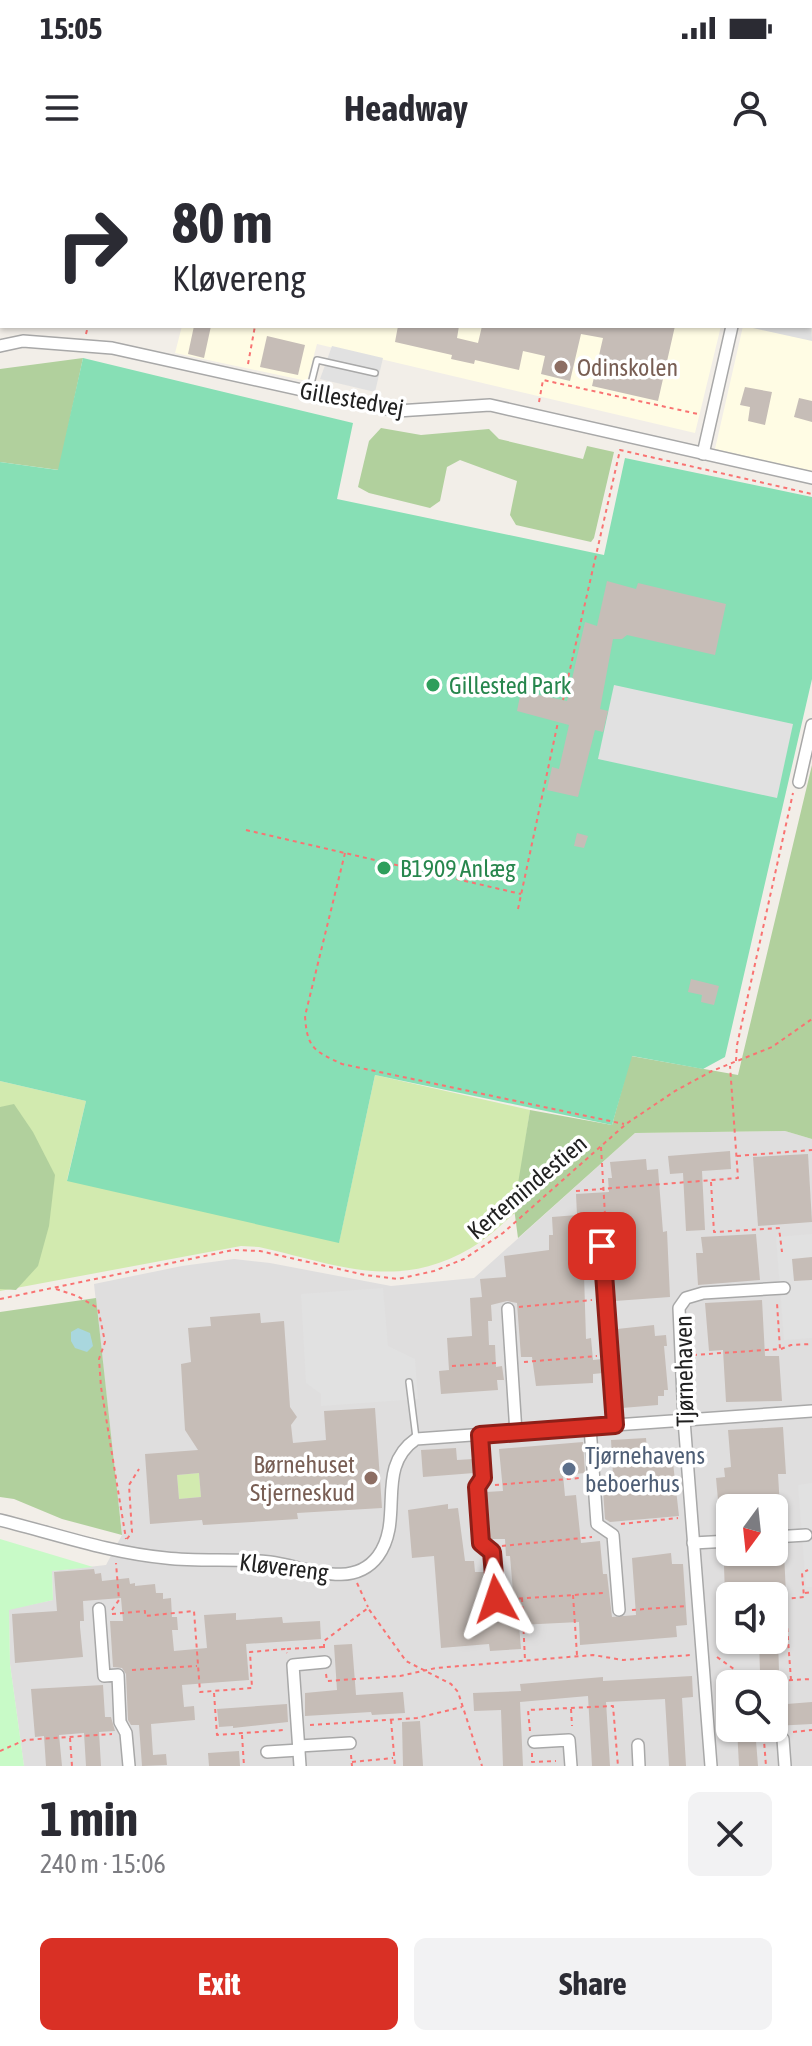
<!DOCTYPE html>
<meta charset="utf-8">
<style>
body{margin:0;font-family:"Asap Condensed",sans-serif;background:#f2f2f3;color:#2b2b33;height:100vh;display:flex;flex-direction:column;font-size:30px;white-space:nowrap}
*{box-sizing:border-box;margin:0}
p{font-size:26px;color:#7c7c81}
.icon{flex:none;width:44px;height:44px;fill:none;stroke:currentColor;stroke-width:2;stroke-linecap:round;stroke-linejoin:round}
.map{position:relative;height:1606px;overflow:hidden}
.drawer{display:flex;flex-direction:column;background:#fff;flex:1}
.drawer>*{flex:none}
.guide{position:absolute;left:0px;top:0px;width:812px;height:168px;box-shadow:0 2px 6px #0004;background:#fff;color:#2b2b33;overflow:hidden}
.needle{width:52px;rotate:195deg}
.controls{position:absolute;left:716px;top:1334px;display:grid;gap:16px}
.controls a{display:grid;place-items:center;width:72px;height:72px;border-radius:12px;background:#fff;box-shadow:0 2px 6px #0004;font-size:40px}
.pin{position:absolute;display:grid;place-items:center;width:68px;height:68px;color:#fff;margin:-34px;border-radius:16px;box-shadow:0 4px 12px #0006}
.me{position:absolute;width:88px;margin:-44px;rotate:355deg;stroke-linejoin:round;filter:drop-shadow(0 0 6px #0008)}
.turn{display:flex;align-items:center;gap:28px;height:168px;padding:0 40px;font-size:36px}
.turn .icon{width:104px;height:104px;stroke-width:2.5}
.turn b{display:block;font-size:56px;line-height:68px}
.round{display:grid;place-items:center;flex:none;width:84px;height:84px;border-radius:12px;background:#f2f2f3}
.summary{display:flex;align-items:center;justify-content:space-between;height:136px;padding:0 40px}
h1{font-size:48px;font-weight:700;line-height:60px}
.button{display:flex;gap:16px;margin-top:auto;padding:16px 40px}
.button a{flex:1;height:92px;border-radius:12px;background:#d93025;color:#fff;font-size:32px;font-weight:700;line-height:92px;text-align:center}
.button a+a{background:#f2f2f3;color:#2b2b33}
.status{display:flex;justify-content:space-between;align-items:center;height:56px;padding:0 40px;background:#fff;direction:ltr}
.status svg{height:22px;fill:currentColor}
header{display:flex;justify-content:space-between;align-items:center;height:104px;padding:0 40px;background:#fff;font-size:36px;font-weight:700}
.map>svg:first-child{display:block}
.residential{fill:#dfdede;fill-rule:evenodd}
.education{fill:#fffce4}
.grass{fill:#d2eaaf}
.forest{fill:#b1d09d}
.park{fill:#c8fac7}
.pitch{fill:#87dfb5}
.parking{fill:#e1e1e1}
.water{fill:#a9d7de}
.building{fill:#c6bdb7;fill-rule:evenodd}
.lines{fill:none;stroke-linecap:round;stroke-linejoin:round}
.service-casing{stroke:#a8a8a8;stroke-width:8}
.minor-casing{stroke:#a8a8a8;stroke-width:14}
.path{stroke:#f97372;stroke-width:2;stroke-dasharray:4 4;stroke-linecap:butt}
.service{stroke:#fff;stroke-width:5}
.minor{stroke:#fff;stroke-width:11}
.route-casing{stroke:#8d1f18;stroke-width:20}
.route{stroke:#d93025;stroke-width:14}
.education-dot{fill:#8d6e63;stroke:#fff;stroke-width:3}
.leisure-dot{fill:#2e9e5b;stroke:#fff;stroke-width:3}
.service-dot{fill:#5c6f8a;stroke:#fff;stroke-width:3}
.labels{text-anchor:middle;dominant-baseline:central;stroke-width:7;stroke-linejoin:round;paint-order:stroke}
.education-label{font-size:24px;fill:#785e54;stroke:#fff;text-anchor:start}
.street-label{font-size:24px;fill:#212121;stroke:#fff}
.leisure-label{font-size:24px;fill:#27864d;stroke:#fff;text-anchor:start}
.service-label{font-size:24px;fill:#4e5e75;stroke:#fff;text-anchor:start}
</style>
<div class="status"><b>15:05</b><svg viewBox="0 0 49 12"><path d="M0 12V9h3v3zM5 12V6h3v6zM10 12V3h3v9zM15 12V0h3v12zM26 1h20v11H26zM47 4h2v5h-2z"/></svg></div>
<header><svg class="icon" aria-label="menu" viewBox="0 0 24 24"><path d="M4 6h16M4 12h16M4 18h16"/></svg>Headway<svg class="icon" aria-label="person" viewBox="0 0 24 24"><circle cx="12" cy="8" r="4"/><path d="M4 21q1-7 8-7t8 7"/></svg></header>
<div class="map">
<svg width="812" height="1606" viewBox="0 0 812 1606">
<rect width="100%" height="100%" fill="#f2eee8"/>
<path class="residential" d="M 785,971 L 812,979 L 812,1606 L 24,1606 L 10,1504 L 9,1449 L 53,1440 L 52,1411 L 106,1405 L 122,1375 L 94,1124 L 182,1106 L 234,1099 L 270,1103 L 391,1126 L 474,1118 L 635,973 ZM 730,1348 L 774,1348 L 774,1392 L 730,1392 ZM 730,1436 L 774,1436 L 774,1480 L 730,1480 ZM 730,1524 L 774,1524 L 774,1568 L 730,1568 Z"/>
<g class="education">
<polygon points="300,0 812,0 812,311 715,289 743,166 810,166 810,2 300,2"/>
<polygon points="182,166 721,166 695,273 317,184 307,221 175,193"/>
</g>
<g class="grass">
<path d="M 375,915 L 530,950 L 515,1053 C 501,1065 487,1079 471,1088 C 397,1132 336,1104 259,1087 L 241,1086 L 0,1131 L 0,921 L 86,941 L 67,1020 L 339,1082 Z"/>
<polygon points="199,1313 201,1337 179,1339 177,1315"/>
</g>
<g class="forest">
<polygon points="83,198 59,310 0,302 0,209"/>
<polygon points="381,268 421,275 489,269 499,279 583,299 587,286 614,292 594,378 591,382 516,365 510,355 517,321 460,300 447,307 440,341 430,348 369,333 358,327 369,281"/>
<polygon points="812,605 812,979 785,971 635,973 518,1078 514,1048 530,950 612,965 631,896 738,915"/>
<polygon points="14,944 33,972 55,1015 49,1066 38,1106 16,1130 0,1129 0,947"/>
<polygon points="96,1138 122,1375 62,1359 14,1339 0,1337 0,1152"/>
</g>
<g class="park">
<polygon points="0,0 223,0 224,2 2,2 0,164"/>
<polygon points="0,1379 93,1407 52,1411 53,1440 9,1450 10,1504 24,1606 0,1606"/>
</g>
<polygon class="pitch" points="83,198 353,263 337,339 604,395 625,298 812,337 812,519 725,897 703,909 632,896 612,965 375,915 339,1083 67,1021 86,941 0,921 0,302 58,310"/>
<g class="parking">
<polygon points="810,108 812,181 744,166 810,166"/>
<polygon points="332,186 383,198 375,232 320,219"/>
<polygon points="614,525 793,564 777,638 598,599"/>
<polygon points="812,1074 812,1178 784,1180 776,1077"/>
<polygon points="383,1128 388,1186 415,1199 418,1239 321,1246 321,1234 306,1223 301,1134"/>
<polygon points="812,1323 812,1427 806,1427 798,1325"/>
</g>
<polygon class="water" points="78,1168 90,1173 93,1186 87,1192 75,1188 71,1181 71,1172"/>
<g class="building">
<polygon points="194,166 211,166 204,198 188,194"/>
<polygon points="398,166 459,166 457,178 478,183 482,166 675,166 658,241 592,226 603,178 581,174 570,221 541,214 545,196 523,191 519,210 475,200 474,204 451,199 452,195 395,182"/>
<polygon points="267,176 305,185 298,215 260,207"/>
<polygon points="745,227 772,232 765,265 748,261 750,247 740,245"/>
<polygon points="799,238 812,241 812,262 794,257"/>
<polygon points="607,421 636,429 638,423 726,444 715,495 627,475 622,479 613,479 600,549 608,551 603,572 595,570 578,637 547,630 552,607 559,609 569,565 517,551 521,531 567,541 585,462 597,466"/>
<polygon points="577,673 588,676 584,688 574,686"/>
<polygon points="691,819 719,826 714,845 701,842 702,835 688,832"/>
<polygon points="730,991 731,1009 702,1011 705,1070 686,1071 683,1013 670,1014 668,996"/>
<polygon points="808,994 812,1062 758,1066 753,997"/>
<polygon points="646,999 647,1010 658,1009 663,1072 667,1071 670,1137 615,1141 609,1082 602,1078 583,1081 586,1179 591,1178 593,1200 602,1199 603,1213 593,1214 593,1223 536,1226 532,1197 521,1197 517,1143 507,1141 491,1145 492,1161 488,1161 489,1185 495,1185 496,1207 502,1206 504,1220 497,1220 498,1230 441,1234 439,1211 449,1210 447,1178 472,1176 470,1138 482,1137 480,1119 506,1117 504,1096 549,1090 549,1075 553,1075 552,1057 577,1055 576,1034 609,1032 608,1018 612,1018 610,1002"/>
<polygon points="756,1074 760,1120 698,1125 696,1093 703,1093 701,1077"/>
<polygon points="812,1097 812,1120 794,1121 792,1099"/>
<polygon points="762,1140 765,1196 779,1196 782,1241 726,1242 723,1190 709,1191 705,1143"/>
<path d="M 260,1153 L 261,1163 L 284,1161 L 290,1247 L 297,1257 L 291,1265 L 293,1283 L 326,1280 L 324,1251 L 375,1248 L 382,1348 L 297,1353 L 298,1359 L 203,1365 L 202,1360 L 150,1364 L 145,1294 L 198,1290 L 185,1270 L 181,1204 L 191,1202 L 188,1168 L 211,1166 L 210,1157 ZM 199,1313 L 201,1337 L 179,1339 L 177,1315 Z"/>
<polygon points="654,1165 655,1176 666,1175 667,1186 664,1186 668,1230 664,1230 664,1236 658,1236 658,1245 622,1248 617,1169"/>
<polygon points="783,1267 786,1314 778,1314 780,1348 730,1348 730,1373 721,1373 716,1318 725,1317 724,1308 731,1307 728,1270"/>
<polygon points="646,1278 647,1290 664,1289 664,1294 672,1294 679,1356 610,1362 605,1359 602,1316 613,1315 611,1280"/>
<polygon points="583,1282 585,1313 563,1315 565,1336 576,1335 581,1383 600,1381 603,1414 607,1414 612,1457 636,1455 632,1398 671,1393 672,1404 683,1404 687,1465 676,1466 677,1477 580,1485 579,1462 519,1465 521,1489 490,1491 489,1484 441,1488 434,1396 412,1398 408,1350 448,1344 448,1349 458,1348 465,1401 474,1401 475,1412 485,1412 489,1445 496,1447 514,1443 510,1396 506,1396 505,1379 489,1379 486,1332 503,1331 499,1289"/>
<polygon points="456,1288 457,1300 473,1299 474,1313 423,1317 421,1290"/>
<polygon points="728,1392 784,1392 786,1435 725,1436 724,1406 729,1406"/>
<polygon points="94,1409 95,1414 101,1413 102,1421 129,1418 130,1424 135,1423 135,1426 155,1424 156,1433 163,1433 163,1439 171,1438 172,1457 177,1457 178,1470 172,1470 174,1491 207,1488 204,1455 236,1453 236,1460 282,1457 283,1463 320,1461 321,1479 246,1484 249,1520 182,1525 184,1547 194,1546 195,1560 151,1564 153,1595 166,1594 167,1605 142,1606 139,1565 131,1565 128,1560 126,1514 122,1508 113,1507 110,1461 123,1461 121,1438 83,1441 84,1461 80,1461 80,1467 83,1497 15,1503 12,1454 57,1451 54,1412"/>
<polygon points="778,1480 779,1512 760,1513 759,1481"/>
<polygon points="352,1484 356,1535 403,1532 405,1553 372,1555 371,1552 305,1556 305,1533 337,1530 334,1485"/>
<polygon points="692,1516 693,1537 682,1538 686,1606 669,1606 665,1539 606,1542 610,1606 592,1606 588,1536 520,1542 523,1606 503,1606 501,1550 474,1551 473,1533 521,1531 520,1524 603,1517 603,1521"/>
<polygon points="103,1525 105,1557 111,1557 115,1571 99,1572 101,1606 86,1606 84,1573 59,1575 62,1606 46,1606 44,1576 35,1577 31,1529"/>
<polygon points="812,1542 812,1564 774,1566 774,1545"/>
<polygon points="287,1544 288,1562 233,1568 233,1566 219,1567 217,1549"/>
<polygon points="420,1561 423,1606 403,1606 402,1562"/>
<polygon points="737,1568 755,1568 758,1606 739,1606"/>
<polygon points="239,1591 240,1606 209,1606 208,1593"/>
</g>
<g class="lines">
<g class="service-casing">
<g id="service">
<polyline points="309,232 317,200 375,213"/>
<polyline points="409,1222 416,1278"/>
</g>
</g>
<g class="minor-casing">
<g id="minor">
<polyline points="0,186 23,181 112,188 397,251 490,245 812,318"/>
<polyline points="703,294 732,166"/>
<polyline points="799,622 812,565"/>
<polyline points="602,1086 615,1265"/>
<polyline points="508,1149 516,1273"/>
<polyline points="590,1267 597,1364 613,1375 619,1450"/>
<polyline points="480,1275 483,1318 477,1327 481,1383 492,1392 496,1439"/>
<path d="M 0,1360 C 57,1374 106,1392 166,1398 C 200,1402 235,1398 270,1402 C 304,1406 352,1431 378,1396 C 405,1359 374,1308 416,1279 L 812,1251"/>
<polyline points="774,1377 806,1375"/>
<polyline points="693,1383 730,1381"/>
<polyline points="99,1449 104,1516 118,1515 120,1562 126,1573 129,1606"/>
<polyline points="783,1579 785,1606"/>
<polyline points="534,1582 569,1580 571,1606"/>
<polyline points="638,1585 639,1606"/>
<polyline points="299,1586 350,1583"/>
<polyline points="267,1592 299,1590"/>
<polyline points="300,1606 293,1505 325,1502"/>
<polyline points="711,1606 684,1260 679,1148 686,1138 703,1133 784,1128"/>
</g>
</g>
<g class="path">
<polyline points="172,0 173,2"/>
<polyline points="517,0 526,2"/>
<polyline points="235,2 236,0"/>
<polyline points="281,2 282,0"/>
<polyline points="658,2 659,0"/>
<polyline points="810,71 812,72"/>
<polyline points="86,174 88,166"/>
<polyline points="248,204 255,166"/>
<polyline points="539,242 543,220 698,254"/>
<polyline points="563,540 620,290 812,334"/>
<polyline points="246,670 521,734"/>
<path d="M 345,693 L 305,856 C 307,888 314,891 342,904 L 624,964"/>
<polyline points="518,749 558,562"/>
<polyline points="736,901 737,885 793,633"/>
<polyline points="601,987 606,1072"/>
<polyline points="737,996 812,990"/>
<polyline points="711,1022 714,1072 779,1068 782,1092"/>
<polyline points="576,1031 738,1018 730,906"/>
<polyline points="56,1129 77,1136 98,1148 105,1182 99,1199 101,1227 126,1379"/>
<polyline points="0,1139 233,1090 260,1091 365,1115 398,1119 434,1111 464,1099 503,1073 626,964 675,931 712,911 772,887 812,859"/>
<polyline points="519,1147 592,1140"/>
<polyline points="781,1189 791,1185 812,1184"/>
<polyline points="693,1195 780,1189 777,1143"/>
<polyline points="524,1202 597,1196"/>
<polyline points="452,1206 497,1203"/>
<polyline points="495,1325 580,1318"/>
<polyline points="621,1364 678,1358"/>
<polyline points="127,1379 132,1372 129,1325 139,1309"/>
<polyline points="502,1386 592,1377"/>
<polyline points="357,1423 368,1447"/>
<polyline points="805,1433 812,1432"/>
<polyline points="573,1435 577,1495"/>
<polyline points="522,1438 525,1500"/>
<polyline points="511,1439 604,1433"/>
<polyline points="112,1450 119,1440 116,1403"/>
<polyline points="632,1450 686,1446"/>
<polyline points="112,1454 145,1451 145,1456 194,1451 200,1532 252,1528 250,1492 285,1489 287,1493"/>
<polyline points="324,1488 324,1481 368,1448 406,1501 451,1524 458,1532 482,1606"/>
<polyline points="287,1489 324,1487"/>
<polyline points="717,1497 752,1522 812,1519"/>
<polyline points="132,1510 197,1506"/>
<polyline points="326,1514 327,1521 400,1516 436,1508 593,1495 623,1500 691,1495"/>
<polyline points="791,1520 785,1439 804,1437 802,1413 808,1410"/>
<polyline points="214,1533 217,1575 284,1570"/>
<polyline points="571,1549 572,1566"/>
<polyline points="391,1560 395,1606"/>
<polyline points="310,1565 417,1558 462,1547"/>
<polyline points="763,1568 766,1606"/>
<polyline points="530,1571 528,1550 613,1546 618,1606"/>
<polyline points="793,1572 812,1570"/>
<polyline points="763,1574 771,1573"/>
<polyline points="242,1575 244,1606"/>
<polyline points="70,1578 72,1606"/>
<polyline points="0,1591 25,1580 112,1574"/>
<polyline points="532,1593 532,1602 556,1601"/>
<polyline points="351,1595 352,1606"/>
<polyline points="352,1602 393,1598"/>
</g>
<use href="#service" class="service"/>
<use href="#minor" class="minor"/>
</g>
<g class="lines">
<g class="route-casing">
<polyline id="route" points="496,1439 492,1392 481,1383 477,1327 483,1318 480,1275 615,1265 602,1086"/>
</g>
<use href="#route" class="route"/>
</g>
<g class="education-dot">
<circle cx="561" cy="207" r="8"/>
<circle cx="371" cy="1318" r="8"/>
</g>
<g class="leisure-dot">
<circle cx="433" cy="525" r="8"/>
<circle cx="384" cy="708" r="8"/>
</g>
<circle class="service-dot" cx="569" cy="1309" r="8"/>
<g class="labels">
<g class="education-label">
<text x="577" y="207">Odinskolen</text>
<text x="355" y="1304" text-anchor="end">Børnehuset<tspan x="355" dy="28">Stjerneskud</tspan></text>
</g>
<g class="street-label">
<text transform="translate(352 239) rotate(10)">Gillestedvej</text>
<text transform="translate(527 1027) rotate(-40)">Kertemindestien</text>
<text transform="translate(684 1211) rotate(-91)">Tjørnehaven</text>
<text transform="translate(284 1407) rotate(7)">Kløvereng</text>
</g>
<g class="leisure-label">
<text x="449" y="525">Gillested Park</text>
<text x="400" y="708">B1909 Anlæg</text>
</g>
<g class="service-label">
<text x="585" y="1295">Tjørnehavens<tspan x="585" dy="28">beboerhus</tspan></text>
</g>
</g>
</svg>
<div class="controls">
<a><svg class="needle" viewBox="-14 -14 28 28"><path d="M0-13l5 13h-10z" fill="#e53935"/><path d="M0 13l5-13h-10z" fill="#7c7c81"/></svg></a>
<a><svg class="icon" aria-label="sound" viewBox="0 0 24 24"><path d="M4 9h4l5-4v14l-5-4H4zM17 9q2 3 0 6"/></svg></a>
<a><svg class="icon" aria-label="search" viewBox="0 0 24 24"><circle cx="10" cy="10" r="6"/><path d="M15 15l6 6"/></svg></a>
</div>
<div class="pin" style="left:602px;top:1086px;background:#d93025"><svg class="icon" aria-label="arrive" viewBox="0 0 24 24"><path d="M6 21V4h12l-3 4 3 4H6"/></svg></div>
<svg class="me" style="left:496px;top:1439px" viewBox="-20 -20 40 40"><path d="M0-17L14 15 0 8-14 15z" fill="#d93025" stroke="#fff" stroke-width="4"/></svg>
<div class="guide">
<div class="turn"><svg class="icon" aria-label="right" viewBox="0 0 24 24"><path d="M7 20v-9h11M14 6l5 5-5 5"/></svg><div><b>80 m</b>Kløvereng</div></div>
</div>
</div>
<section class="drawer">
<div class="summary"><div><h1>1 min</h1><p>240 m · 15:06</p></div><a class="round"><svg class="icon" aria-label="close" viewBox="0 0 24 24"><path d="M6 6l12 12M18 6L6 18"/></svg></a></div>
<div class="button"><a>Exit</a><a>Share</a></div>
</section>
